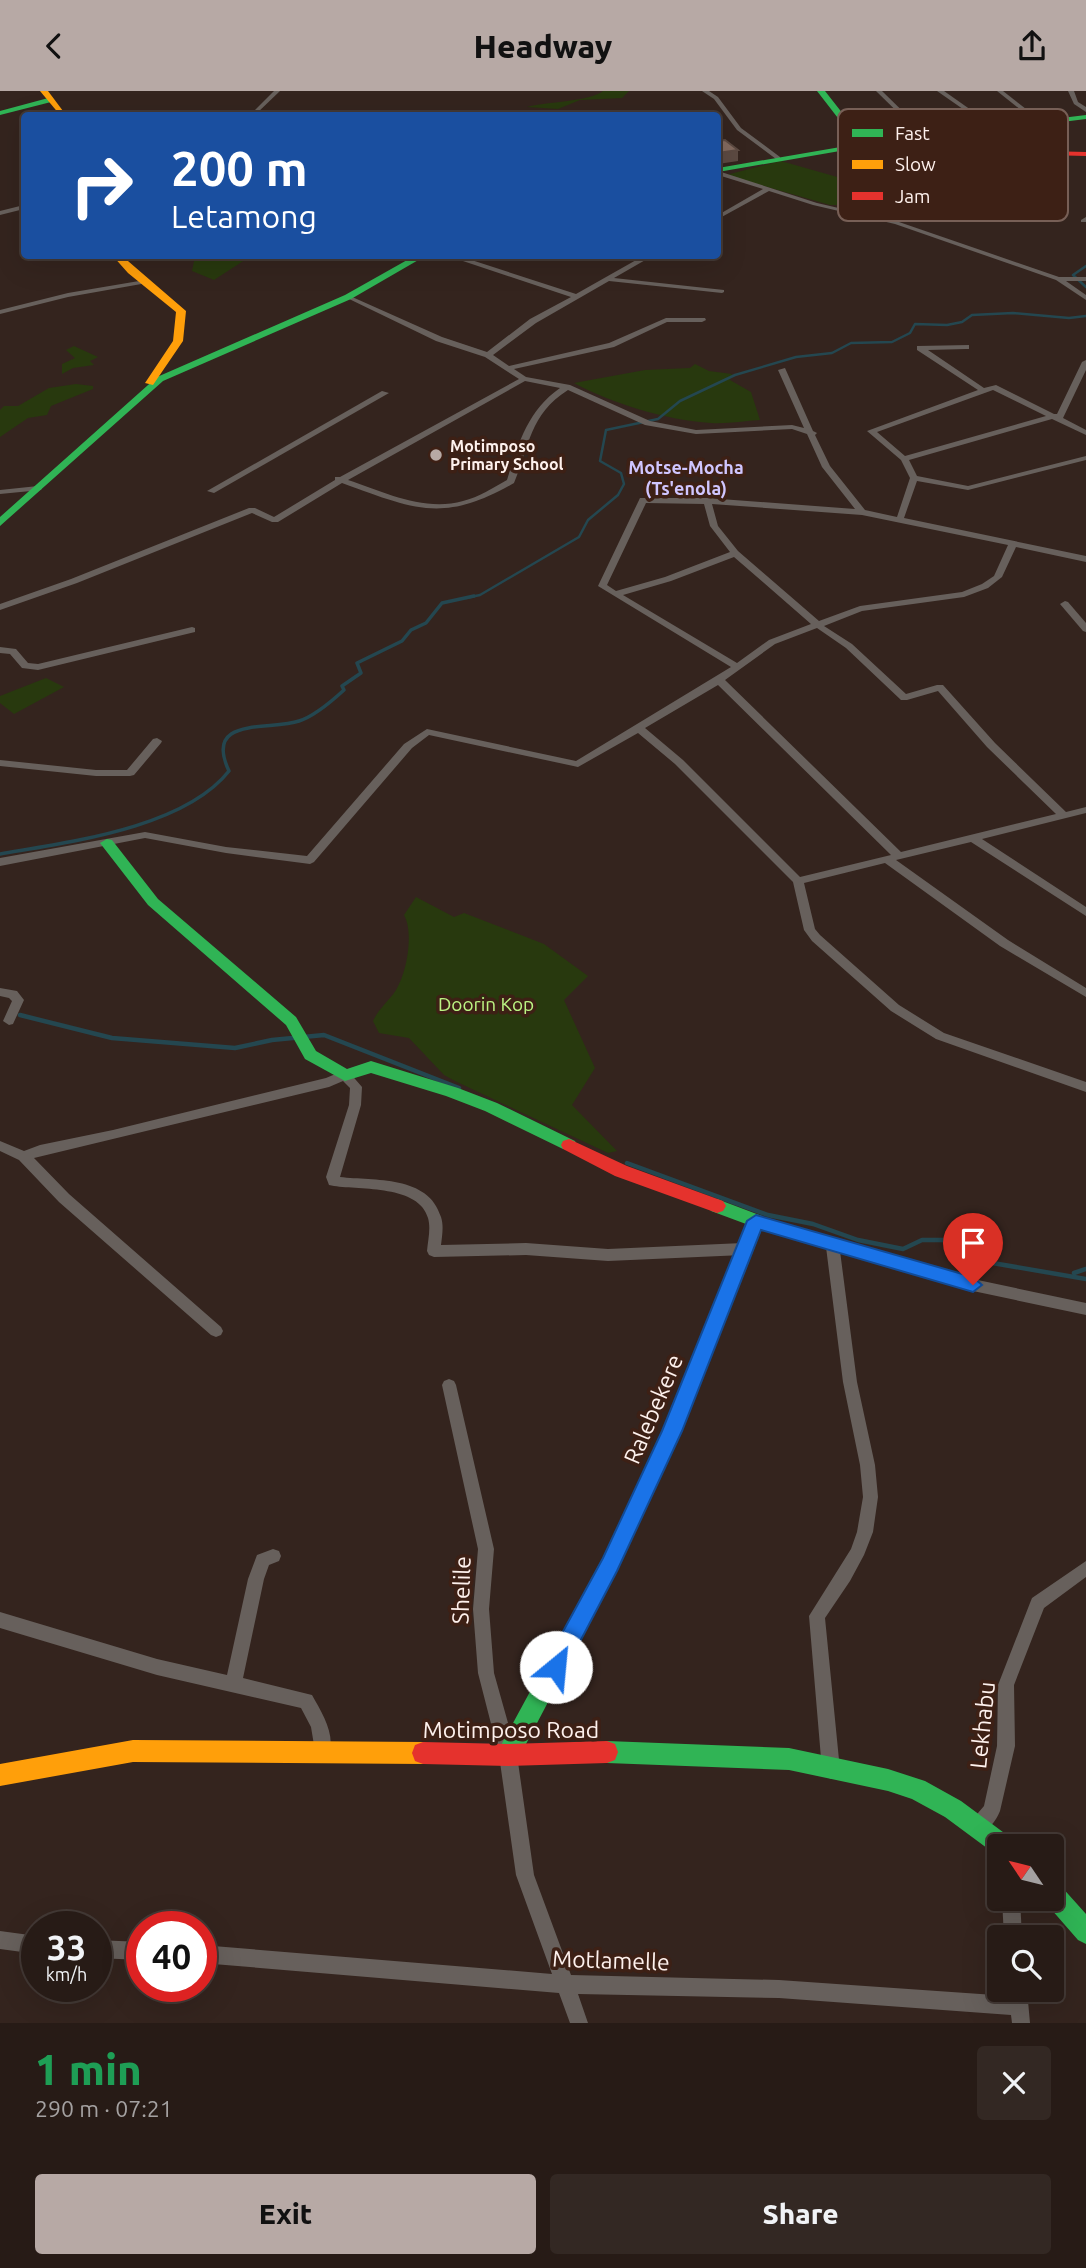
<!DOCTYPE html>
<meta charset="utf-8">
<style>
body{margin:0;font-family:Ubuntu,sans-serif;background:#332823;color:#f1f3f6;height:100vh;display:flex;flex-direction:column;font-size:26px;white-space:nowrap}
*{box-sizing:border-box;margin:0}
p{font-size:23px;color:#a4a1a1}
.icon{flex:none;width:38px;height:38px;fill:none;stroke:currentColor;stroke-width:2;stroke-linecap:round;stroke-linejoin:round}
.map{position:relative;height:1932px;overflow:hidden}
.drawer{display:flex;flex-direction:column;background:#271b16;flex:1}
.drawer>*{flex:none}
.guide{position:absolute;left:21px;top:21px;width:700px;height:147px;border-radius:7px;box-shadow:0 7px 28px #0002,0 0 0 2px #433935;background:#1a4fa0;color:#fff;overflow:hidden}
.needle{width:46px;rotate:305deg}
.fabs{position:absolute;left:987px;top:1743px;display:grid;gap:14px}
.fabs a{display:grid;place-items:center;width:77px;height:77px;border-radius:7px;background:#271b16;box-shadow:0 7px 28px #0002,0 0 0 2px #433935;font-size:35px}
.speed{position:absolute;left:21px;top:1820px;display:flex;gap:14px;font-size:35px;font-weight:700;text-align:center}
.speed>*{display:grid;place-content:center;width:91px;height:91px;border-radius:50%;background:#271b16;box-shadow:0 7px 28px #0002,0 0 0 2px #433935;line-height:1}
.speed small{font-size:18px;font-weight:400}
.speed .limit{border:10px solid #d22;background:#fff;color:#111}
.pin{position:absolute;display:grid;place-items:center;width:60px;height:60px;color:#fff;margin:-72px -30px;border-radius:50% 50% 50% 0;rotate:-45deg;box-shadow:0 0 7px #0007}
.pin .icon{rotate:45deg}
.me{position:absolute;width:77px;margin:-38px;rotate:28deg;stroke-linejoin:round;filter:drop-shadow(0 0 5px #0008)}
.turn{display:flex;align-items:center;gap:24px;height:147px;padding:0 35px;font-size:32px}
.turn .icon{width:91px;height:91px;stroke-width:2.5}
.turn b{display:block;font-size:49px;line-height:60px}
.round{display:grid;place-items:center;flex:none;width:74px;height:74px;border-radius:7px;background:#332823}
.headline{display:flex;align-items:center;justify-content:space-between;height:119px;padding:0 35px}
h1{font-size:42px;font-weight:800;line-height:52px;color:#1e9e55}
.cta{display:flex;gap:14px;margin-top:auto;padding:14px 35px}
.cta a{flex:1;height:80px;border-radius:7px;background:#b7a9a5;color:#111;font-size:28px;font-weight:800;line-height:80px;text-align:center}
.cta a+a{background:#332823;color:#f1f3f6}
header{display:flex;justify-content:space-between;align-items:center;height:91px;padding:0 35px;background:#b7a9a5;color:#111;font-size:32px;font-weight:800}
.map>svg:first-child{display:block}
.green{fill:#28390e}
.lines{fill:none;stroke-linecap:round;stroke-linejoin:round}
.stream-far2{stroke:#244750;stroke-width:2.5}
.stream-far1{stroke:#244750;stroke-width:3.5}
.stream{stroke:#244750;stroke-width:4.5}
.street{fill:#67605c;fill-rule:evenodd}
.fast{fill:#30b455;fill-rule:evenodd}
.slow{fill:#ff9f0a;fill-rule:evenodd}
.jam{fill:#e5322d;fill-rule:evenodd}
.shaded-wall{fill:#5c4a42}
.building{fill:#836a5f;stroke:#5c4a42;stroke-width:2}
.route{fill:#1a73e8;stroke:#114b97;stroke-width:2}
.poi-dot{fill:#b7a9a5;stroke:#3d2015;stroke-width:2.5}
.labels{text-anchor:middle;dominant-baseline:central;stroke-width:7;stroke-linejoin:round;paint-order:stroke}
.far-poi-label{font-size:16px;font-weight:bold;fill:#fef1ed;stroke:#3d2015;text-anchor:start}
.far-neighbourhood-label{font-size:18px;font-weight:bold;fill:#d0c6ff;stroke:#3d2015}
.park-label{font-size:19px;fill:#bcf484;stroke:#3d2015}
.near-street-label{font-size:23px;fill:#fef1ed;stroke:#3d2015}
.key{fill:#3d2015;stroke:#775f56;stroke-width:2}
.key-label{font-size:19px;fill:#fef1ed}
</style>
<header><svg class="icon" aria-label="back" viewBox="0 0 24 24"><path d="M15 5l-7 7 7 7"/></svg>Headway<svg class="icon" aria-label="share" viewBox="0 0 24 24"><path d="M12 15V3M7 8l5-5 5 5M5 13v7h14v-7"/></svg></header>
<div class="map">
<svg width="1086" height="1932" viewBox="0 0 1086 1932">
<rect width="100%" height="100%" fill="#34241e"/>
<g class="green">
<path d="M 603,0 L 629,0 L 622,7 L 580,9 L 558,18 L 527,16 C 545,11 592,10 603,0 Z"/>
<polygon points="781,70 869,95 840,114 830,114 726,84"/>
<polygon points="203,165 203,164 251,165 214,189 192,180 194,170"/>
<polygon points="74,255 98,266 90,270 94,274 73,277 62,283 62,273 75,267 66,259"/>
<path d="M 695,273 L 709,280 L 732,283 L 730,289 L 751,301 L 760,329 C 744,330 727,333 711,332 C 665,329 614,313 574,292 L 645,279 L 690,277 Z"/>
<polygon points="76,293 93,295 93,298 51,315 47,324 28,327 0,346 0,319 4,315 18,315 49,297"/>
<polygon points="46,587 64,596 14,623 0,612 0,605"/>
<path d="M 416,806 L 454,826 L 464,822 L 544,853 L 588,885 L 564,909 L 595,977 L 572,1014 L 617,1060 L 608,1062 L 455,990 L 444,984 L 409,947 L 379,942 L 373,930 C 379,917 389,910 396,899 C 407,881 414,842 404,824 Z"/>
</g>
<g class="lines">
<g class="stream-far2">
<polyline points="1086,175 1073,184 1086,196"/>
<polyline points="466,507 480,504 579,446 588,429 618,404 624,393 621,382 600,370 606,339 658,328 680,310 735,284 796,266 832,262 851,252 892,251 910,242 915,233 947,234 962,231 972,224 1013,222 1069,227 1086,225"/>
</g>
<path class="stream-far1" d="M 0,763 C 69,751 184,737 229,680 C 203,625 269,640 299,630 C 315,625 332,610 344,599 L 342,595 L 361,582 L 357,572 L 402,550 L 411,539 L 426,532 L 442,512 L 474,505"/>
<g class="stream">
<polyline points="20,924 112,947 235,957 272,949 324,944 459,997"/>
<polyline points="627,1072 768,1124 813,1133 858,1149 903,1158 922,1149 943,1149 981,1170 1086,1188"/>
<polyline points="1074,1182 1086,1178"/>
</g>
<g class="street">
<polygon points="274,0 280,0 255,24 250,24"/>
<polygon points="702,0 709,0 718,6 741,37 780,66 780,68 776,68 737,39 714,8"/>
<polygon points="876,0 882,0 927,44 927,46 923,46"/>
<polygon points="937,0 944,0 998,38 993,39"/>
<polygon points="997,0 1003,0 1026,18 1021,19"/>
<polygon points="1068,0 1074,0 1078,11 1086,16 1086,21 1074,13"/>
<polygon points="682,19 686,19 687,24 683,24"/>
<rect x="624" y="21" width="4" height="3"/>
<polygon points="718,80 817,112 899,131 1059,186 1086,186 1086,190 1066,190 1086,204 1086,209 1056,189 895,133 813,114 769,100 718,128 718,124 763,98 718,84"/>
<polygon points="24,114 24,118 0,124 0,120"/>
<polygon points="1086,126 1086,131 1081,131 1081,129"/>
<path d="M 445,164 L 456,164 L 576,203 L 645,164 L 654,164 L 614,187 L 724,199 L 724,201 L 722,202 L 609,190 L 536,232 L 493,264 L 509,275 L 609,252 L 666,227 L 705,227 L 706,229 L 702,231 L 667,231 L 614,256 L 514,278 L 526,286 L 570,294 L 650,330 L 696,339 L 792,334 L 804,337 L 778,279 L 785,277 L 813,340 L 817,342 L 815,344 L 830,375 L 865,419 L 897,426 L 910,387 L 901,369 L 867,340 L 978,299 L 917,259 L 917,255 L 969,254 L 969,258 L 966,258 L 928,259 L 984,297 L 996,294 L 1054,323 L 1057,323 L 1082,271 L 1086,269 L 1086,279 L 1063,327 L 1086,339 L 1086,344 L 1052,328 L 909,369 L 917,385 L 968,395 L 1086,365 L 1086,369 L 968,399 L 917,390 L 904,427 L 1086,465 L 1086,471 L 1016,456 L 1002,486 L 988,497 L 964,506 L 862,520 L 824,535 L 852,553 L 906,603 L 937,594 L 943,594 L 995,652 L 1066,721 L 1086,716 L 1086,722 L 982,748 L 1086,816 L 1086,825 L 971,751 L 896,769 L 1008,849 L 1086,897 L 1086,906 L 1000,855 L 885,772 L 804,792 L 815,838 L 820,844 L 899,914 L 944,942 L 1086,991 L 1086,1001 L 936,948 L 891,920 L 812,850 L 804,839 L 793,791 L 675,673 L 638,642 L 578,676 L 429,644 L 412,657 L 314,771 L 310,773 L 226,762 L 145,747 L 0,775 L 0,767 L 145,741 L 226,756 L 307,765 L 404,653 L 427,638 L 576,670 L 731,576 L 598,495 L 640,407 L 707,407 L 855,418 L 822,376 L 807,343 L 792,338 L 696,343 L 645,334 L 568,299 C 529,324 530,354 514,392 C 443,433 414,418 342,392 L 278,431 L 272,431 L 252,422 L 77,492 L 0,519 L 0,513 L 71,488 L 249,417 L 255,417 L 274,426 L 335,389 L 335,386 L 340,386 L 519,288 L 485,266 L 436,250 L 345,206 L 350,205 L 442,246 L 487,261 L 530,228 L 571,206 ZM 525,290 L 560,297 C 528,319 518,353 507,389 C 493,397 479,406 463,410 C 424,421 384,401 348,389 ZM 993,299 L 1046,325 L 905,365 L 877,341 ZM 646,412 L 704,413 L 710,435 L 730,461 L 665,486 L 616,500 L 607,494 ZM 712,413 L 862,424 L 1008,454 L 994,485 L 982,493 L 962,501 L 860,515 L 819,530 L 738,460 L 718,435 ZM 734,466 L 811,533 L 769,549 L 737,572 L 623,504 L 671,490 ZM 817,537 L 846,557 L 901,609 L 907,609 L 938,600 L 987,656 L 1056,723 L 901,761 L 725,589 L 775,553 ZM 718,594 L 891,764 L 800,786 L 683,669 L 645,637 Z"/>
<polygon points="145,189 148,191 147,192 68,206 0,223 0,219 68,202"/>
<polygon points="382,300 389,302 214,402 207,400"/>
<polygon points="38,395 42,397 41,399 0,403 0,399"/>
<polygon points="1065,510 1068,511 1086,532 1086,541 1083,540 1060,513"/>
<polygon points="192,536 195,537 195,541 38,579 22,577 10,563 0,562 0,556 16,558 28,572 38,573"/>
<polygon points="157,647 162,650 161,652 134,684 130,685 96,685 0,675 0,669 96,679 127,679 153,648"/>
<polygon points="0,897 17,900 24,909 13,933 9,934 3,930 12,910 9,907 0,905"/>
<path d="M 345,979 L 349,981 L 362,996 L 361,1014 L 340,1086 C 374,1090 429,1084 441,1126 C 444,1135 442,1145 441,1154 L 526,1152 L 608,1158 L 743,1152 L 748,1154 L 750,1158 L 748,1162 L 743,1164 L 608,1170 L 526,1164 L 434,1166 L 429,1164 L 427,1160 C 428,1149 431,1137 428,1127 C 419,1094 361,1099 334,1095 L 329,1094 L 326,1086 L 349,1014 L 350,997 L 343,990 L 329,996 L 34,1067 L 69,1103 L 221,1236 L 223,1240 L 221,1244 L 216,1246 L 211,1244 L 59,1111 L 19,1069 L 0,1060 L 0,1050 L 24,1060 L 40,1054 L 113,1039 L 326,987 Z"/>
<polygon points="756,1125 973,1188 1086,1212 1086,1224 973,1200 840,1160 857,1291 875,1374 878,1406 873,1441 864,1464 850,1490 825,1527 840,1679 837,1685 831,1688 825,1685 822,1679 809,1525 851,1458 857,1441 863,1406 860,1374 843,1291 826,1156 751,1134 749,1130 751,1126"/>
<polygon points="449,1288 454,1290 456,1294 494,1458 489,1518 494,1582 517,1664 534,1784 571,1884 779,1889 1009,1905 1009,1899 1027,1899 1030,1932 1012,1932 1011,1924 779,1907 578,1903 588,1932 570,1932 559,1902 201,1872 201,1854 552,1883 516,1784 499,1664 478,1582 473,1518 478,1458 442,1294 444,1290"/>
<path d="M 273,1458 L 279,1460 L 281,1465 L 279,1470 L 269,1474 L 264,1488 L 243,1587 L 312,1604 C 322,1622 337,1645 328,1666 L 322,1669 L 316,1666 L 311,1636 L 301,1617 L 157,1584 L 0,1537 L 0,1521 L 157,1568 L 227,1584 L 248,1488 L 257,1464 Z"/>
<path d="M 1086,1470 L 1086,1486 L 1044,1517 L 1014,1594 L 1015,1655 L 1000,1720 C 996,1730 988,1740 978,1744 L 972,1741 L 969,1735 L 972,1729 L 984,1715 L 997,1655 L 998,1594 L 1030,1512 L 1032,1507 Z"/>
<polygon points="1002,1808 1020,1808 1022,1846 1004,1846"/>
<polygon points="0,1840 37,1845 37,1863 0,1858"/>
<polygon points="96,1849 142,1851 142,1869 96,1867"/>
</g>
<g class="fast">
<polygon points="817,0 825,0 865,51 1086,24 1086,28 863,56 718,81 718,77 858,53"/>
<polygon points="52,6 55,10 0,24 0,20"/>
<polygon points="416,164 427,164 351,208 163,290 0,435 0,426 157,286 345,204"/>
<polygon points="107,748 112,749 158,808 296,926 316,960 347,978 371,970 458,997 497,1012 575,1050 577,1054 575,1058 563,1058 485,1020 446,1005 371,982 345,990 305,968 286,934 148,814 100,752"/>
<polygon points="717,1108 762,1125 765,1130 682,1340 617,1480 516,1672 508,1675 500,1672 497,1664 500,1656 603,1466 663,1340 746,1133 711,1120 708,1115 711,1110"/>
<polygon points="607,1650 789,1657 888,1678 925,1690 961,1710 1011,1747 1014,1755 999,1755 999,1765 995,1763 945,1726 912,1708 888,1700 789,1679 607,1672 599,1669 596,1661 599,1653"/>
<polygon points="1052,1790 1060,1794 1086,1823 1086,1853 1078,1849 1044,1810 1043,1808 1052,1808"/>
</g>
<g class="slow">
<polygon points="40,0 48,0 66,24 60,24"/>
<polygon points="112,164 121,164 186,220 183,250 153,294 145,292 173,250 176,221 128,182"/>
<polygon points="133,1649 423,1651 431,1654 434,1662 431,1670 423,1673 133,1671 0,1695 0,1673"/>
</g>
<g class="jam">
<polygon points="894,52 933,57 1086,61 1086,65 933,61 897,56"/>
<polygon points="569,1048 627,1075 723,1110 726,1115 723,1120 717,1122 615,1085 563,1058 561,1054 563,1050"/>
<polygon points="607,1650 615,1653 618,1661 615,1669 607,1672 508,1675 423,1673 415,1670 412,1662 415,1654 423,1651 508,1653"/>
</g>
</g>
<polygon class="shaded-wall" points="738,59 738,70 718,73 718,62"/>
<polygon class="building" points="725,49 738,59 718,62 718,50"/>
<polygon class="route" points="756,1124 973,1186 982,1194 973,1201 761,1139 682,1340 617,1480 563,1583 556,1586 548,1583 545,1576 548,1568 603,1467 662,1340 747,1130"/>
<circle class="poi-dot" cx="436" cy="364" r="7"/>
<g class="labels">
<g class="far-poi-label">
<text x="450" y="355">Motimposo<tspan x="450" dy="18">Primary School</tspan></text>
</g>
<g class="far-neighbourhood-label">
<text x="686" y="376">Motse-Mocha<tspan x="686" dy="21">(Ts'enola)</tspan></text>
</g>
<g class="park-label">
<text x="486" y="913">Doorin Kop</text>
</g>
<g class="near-street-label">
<text transform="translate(653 1318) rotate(-67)">Ralebekere</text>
<text transform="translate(461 1499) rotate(-88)">Shelile</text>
<text transform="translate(982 1634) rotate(-84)">Lekhabu</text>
<text x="511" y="1638">Motimposo Road</text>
<text transform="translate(611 1869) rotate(2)">Motlamelle</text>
</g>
</g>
<rect x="838" y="18" width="230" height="112" rx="10" class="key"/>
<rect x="852" y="38" width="31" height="8" fill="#30b455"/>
<rect x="852" y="69" width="31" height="9" fill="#ff9f0a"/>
<rect x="852" y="101" width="31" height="8" fill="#e5322d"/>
<g class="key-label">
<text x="895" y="49">Fast</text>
<text x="895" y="80">Slow</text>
<text x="895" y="112">Jam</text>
</g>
</svg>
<div class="fabs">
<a><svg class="needle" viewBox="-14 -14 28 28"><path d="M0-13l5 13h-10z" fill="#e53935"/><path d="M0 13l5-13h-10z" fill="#a4a1a1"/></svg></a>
<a><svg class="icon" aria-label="search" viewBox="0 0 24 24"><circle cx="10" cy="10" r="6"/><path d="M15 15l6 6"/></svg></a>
</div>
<div class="speed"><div>33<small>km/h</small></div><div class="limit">40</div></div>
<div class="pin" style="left:973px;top:1194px;background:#d93025"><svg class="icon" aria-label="arrive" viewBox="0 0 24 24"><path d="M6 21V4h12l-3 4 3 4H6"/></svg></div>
<svg class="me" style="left:556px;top:1576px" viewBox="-20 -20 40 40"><circle r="19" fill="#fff"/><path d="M0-13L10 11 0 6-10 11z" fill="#1a73e8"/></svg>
<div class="guide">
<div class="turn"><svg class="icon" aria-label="right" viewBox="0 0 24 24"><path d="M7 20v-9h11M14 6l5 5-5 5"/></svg><div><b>200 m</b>Letamong</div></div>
</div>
</div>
<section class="drawer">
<div class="headline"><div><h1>1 min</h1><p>290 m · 07:21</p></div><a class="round"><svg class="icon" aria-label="close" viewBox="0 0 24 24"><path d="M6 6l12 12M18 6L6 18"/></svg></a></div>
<div class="cta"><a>Exit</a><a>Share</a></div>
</section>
